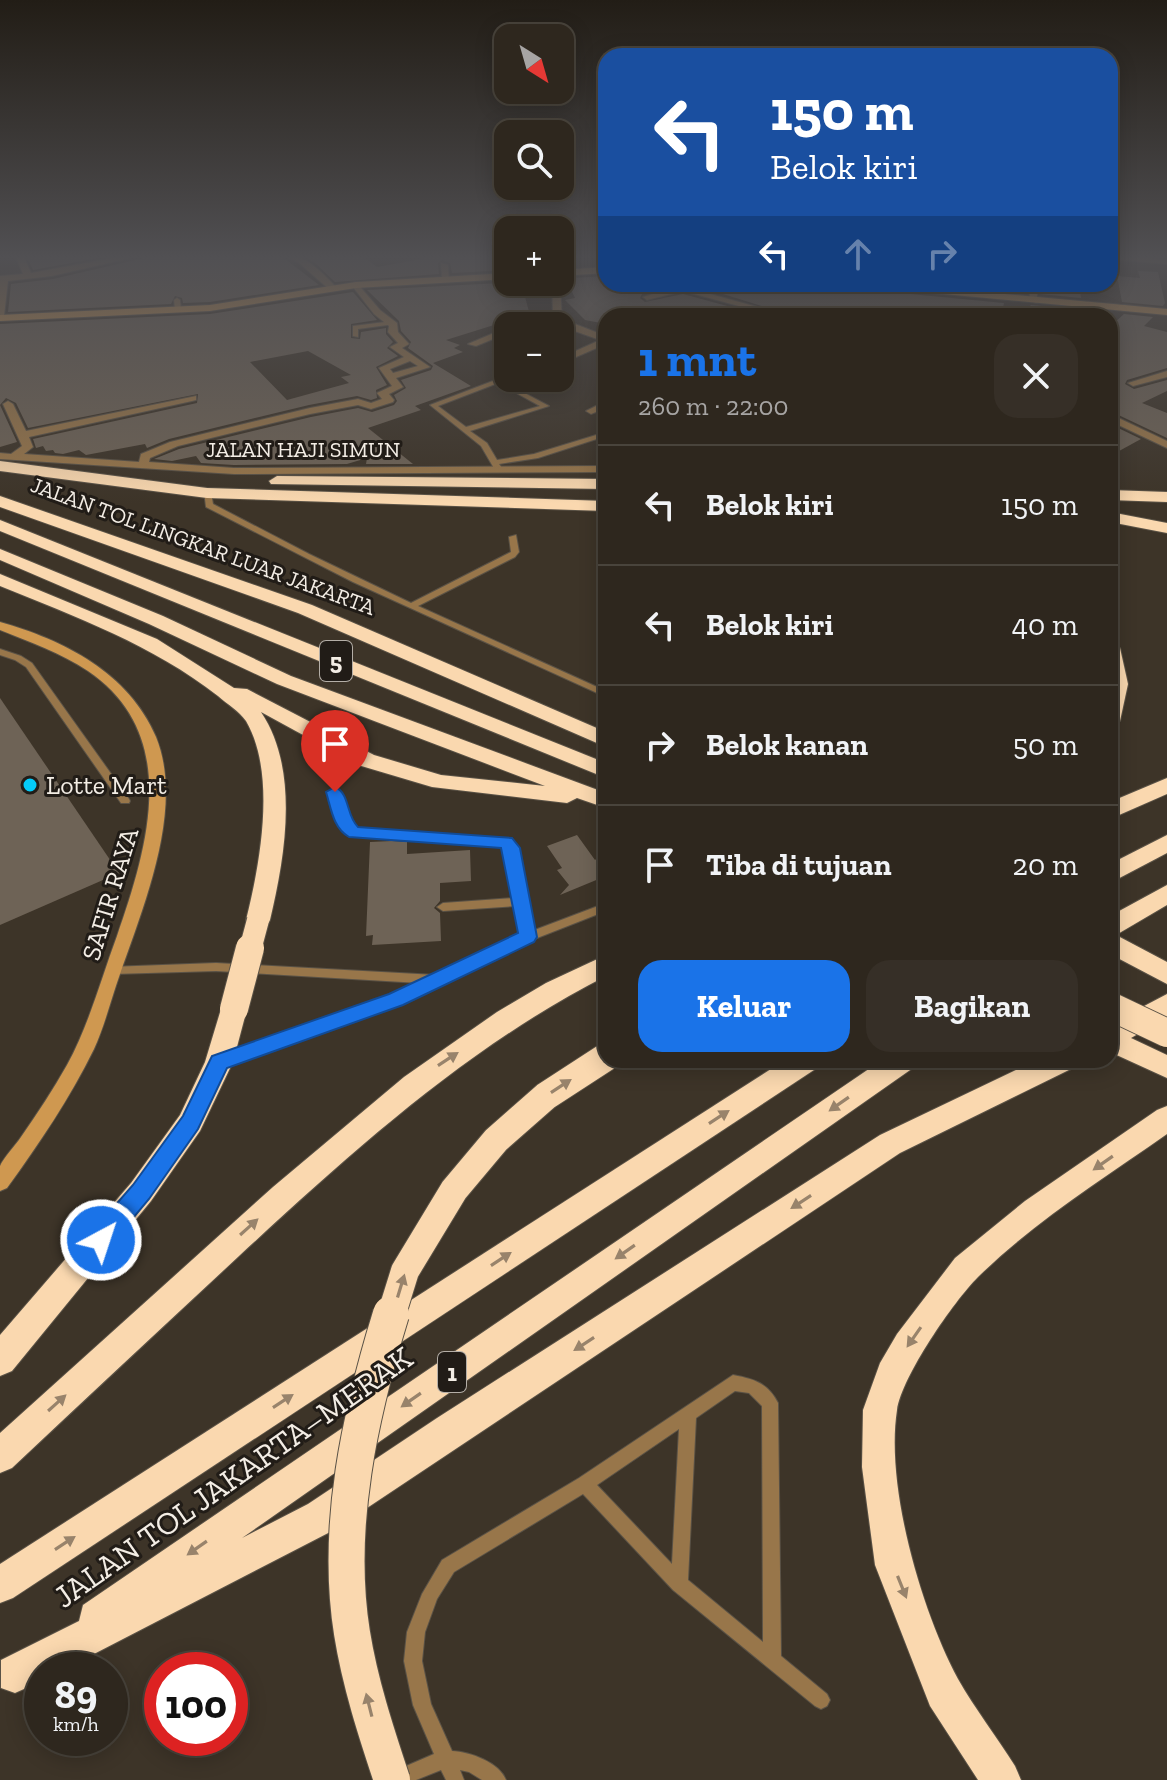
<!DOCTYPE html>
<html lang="id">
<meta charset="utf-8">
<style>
body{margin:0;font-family:"Zilla Slab",serif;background:#362f27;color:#f1f3f6;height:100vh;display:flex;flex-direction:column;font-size:30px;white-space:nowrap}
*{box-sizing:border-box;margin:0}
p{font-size:26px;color:#a7a5a4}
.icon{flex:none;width:44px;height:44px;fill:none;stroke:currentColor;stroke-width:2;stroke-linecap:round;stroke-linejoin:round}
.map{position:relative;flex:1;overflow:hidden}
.details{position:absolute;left:598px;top:308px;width:520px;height:760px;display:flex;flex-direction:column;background:#2e271e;border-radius:24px;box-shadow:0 4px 20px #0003,0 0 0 2px #49443c}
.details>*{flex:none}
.guide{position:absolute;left:598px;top:48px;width:520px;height:244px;border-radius:24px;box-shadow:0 4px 20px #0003,0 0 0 2px #49443c;background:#1a4fa0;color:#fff;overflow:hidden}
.needle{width:52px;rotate:143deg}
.controls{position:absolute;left:494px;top:24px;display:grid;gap:16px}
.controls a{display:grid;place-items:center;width:80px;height:80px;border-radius:16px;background:#2e271e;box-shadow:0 4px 20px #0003,0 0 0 2px #49443c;font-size:40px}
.speed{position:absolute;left:24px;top:1652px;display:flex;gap:16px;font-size:40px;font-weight:700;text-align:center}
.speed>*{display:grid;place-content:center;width:104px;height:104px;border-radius:50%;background:#2e271e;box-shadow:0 4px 20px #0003,0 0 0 2px #49443c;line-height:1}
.speed small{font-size:20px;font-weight:400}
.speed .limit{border:12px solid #d22;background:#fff;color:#111}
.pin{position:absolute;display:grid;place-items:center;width:68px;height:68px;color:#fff;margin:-82px -34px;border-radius:50% 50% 50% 0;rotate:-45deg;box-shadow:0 0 8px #0007}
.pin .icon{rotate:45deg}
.me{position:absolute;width:88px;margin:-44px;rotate:40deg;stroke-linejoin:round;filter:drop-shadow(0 0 6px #0008)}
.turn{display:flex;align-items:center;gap:28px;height:168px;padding:0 40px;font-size:36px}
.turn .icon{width:104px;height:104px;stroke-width:2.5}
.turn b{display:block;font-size:56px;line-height:68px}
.lanes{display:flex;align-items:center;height:76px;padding:0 40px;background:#0003;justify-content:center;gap:40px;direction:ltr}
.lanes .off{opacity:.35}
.round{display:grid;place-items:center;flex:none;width:84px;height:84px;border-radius:24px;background:#362f27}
.overview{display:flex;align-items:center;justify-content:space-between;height:136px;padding:0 40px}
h1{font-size:48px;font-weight:700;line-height:60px;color:#1a73e8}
.primary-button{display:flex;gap:16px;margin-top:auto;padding:16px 40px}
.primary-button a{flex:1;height:92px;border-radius:24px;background:#1a73e8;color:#fff;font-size:32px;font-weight:700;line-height:92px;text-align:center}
.primary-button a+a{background:#362f27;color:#f1f3f6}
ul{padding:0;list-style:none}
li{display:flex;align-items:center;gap:24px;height:120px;padding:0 40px;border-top:2px solid #49443c}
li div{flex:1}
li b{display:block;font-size:30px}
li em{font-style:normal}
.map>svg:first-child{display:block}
.building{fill:#6e6356;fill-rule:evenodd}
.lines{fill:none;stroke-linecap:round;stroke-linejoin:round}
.lane-casing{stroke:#5a5246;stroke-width:2}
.street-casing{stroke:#5a5246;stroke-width:2}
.secondary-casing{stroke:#5a5246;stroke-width:2}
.highway-casing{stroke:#5a5246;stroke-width:2}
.lane{fill:#98764a;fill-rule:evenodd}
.street{fill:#98764a;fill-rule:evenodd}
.secondary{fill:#cf9850;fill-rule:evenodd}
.highway{fill:#fad8af;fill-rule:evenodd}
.highway-bridge-far2-casing{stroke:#5a5246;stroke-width:24;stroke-linecap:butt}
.highway-bridge-far1-casing{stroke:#5a5246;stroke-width:30;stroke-linecap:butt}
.highway-bridge-casing{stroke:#5a5246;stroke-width:38;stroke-linecap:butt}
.highway-bridge-far2{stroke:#fad8af;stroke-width:22}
.highway-bridge-far1{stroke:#fad8af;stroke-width:28}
.highway-bridge{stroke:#fad8af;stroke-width:36}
.oneway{fill:#98836b}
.route{fill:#1a73e8;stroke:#114b97;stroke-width:2}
.poi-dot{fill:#04cbf9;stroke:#211c17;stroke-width:3}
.labels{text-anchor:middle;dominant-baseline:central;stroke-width:6;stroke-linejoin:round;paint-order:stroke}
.far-street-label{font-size:22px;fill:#f3ede5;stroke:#211c17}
.shield{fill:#211c17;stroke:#b4aea7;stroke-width:2}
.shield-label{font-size:24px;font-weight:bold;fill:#f3ede5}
.poi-label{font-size:26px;fill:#f3ede5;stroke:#211c17;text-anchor:start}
.street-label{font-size:26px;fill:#f3ede5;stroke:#211c17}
.near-street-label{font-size:32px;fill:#f3ede5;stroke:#211c17}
</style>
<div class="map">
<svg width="1167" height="1780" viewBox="0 0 1167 1780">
<rect width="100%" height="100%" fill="#3d3428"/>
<g class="building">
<polygon points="26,255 115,255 33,270"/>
<polygon points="146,255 280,255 319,285 210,302 183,303 182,298 175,296 171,304 8,312 11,284 53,279 144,258"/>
<polygon points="300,255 361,255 377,267 422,259 416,255 508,255 508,270 452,273 450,263 442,260 438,263 439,274 335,282 315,263"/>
<polygon points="1138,271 1158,272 1165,303 1163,306 1122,302 1117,276 1140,278"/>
<polygon points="606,276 606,284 676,284 642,294 640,298 645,302 683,294 764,316 606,316 606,324 585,320 565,300 575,298 568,283 573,283 573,278"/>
<polygon points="521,282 531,319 510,320 446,340 460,345 454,348 463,352 433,363 471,386 415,406 421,410 368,428 413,464 366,464 367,458 347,464 234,465 201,463 196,456 172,461 154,459 179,449 311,417 358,408 372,412 394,405 397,401 394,395 406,388 401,380 431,370 433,366 408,348 411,342 401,331 399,321 367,290"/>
<polygon points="691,284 831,284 874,294 879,291 1004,303 1001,316 794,316"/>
<polygon points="936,284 1008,284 1007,291"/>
<polygon points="1047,284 1079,284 1081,298 1040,294"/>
<path d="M 353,292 L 377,320 L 351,324 L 351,338 L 360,339 L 361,332 L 386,328 L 386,334 L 393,342 L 387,348 L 398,356 L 376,367 L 387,385 L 376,390 L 377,398 L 371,400 L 357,396 L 309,405 L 169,439 L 147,448 L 145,444 L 86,455 L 79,450 L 63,454 L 55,453 L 53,450 L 46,451 L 43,446 L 36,448 L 33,439 L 197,403 L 198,394 L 28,428 L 16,403 L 6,398 L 0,405 L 17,442 L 0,447 L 0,324 L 210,314 ZM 308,351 L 351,375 L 341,377 L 349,383 L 287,400 L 250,362 Z"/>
<polygon points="1031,305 1083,310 1085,316 1023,316"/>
<polygon points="1124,314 1153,317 1144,326 1167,332 1167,368 1127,380 1125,384 1134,389 1167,380 1167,391 1142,403 1167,413 1167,438 1110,411 1110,327"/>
<polygon points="1110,424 1141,439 1110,456"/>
<polygon points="0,698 119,873 0,925"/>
<polygon points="577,835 595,860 606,850 606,876 560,895 569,885 557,870 562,868 547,846"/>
<polygon points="392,841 407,842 407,854 470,850 471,881 440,883 440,901 434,908 440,913 441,941 372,945 373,935 366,936 370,842"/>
</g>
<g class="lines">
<g class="lane-casing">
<g id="lane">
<polygon points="177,298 180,300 181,310 178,312 175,310 174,300"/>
<polygon points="393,321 395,322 395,324 358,329 358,337 353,336 353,326"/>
<path d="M 498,379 L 549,406 L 470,431 L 487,443 L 497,460 L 534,454 L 606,432 L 606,436 L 538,458 L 499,464 L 502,468 L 495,470 L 481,446 L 430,405 ZM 498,383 L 540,406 L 466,427 L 438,406 Z"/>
<polygon points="204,491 211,493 213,504 309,554 411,603 509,553 511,552 509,537 516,535 519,552 515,557 418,606 606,691 606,697 353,582 206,507"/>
<polygon points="0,649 21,656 32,663 129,799 130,801 129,803 121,803 26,667 15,660 0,655"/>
<path d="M 335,789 L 340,792 L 348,820 L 357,829 L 510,839 L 516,848 L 532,931 L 606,903 L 606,911 L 532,940 L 400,1002 L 225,1066 L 221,1067 L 217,1066 L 215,1062 L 217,1058 L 392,996 L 420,983 L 216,971 L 113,974 L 109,973 L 107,970 L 109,967 L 216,963 L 436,975 L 522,935 L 517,906 L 443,911 L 437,907 L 443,903 L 515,898 L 506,849 L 503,845 L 351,835 C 336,825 333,809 330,792 Z"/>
<path d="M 733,1375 C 754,1379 768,1383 778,1403 L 781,1656 L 827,1694 L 830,1700 L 827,1706 L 821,1709 L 815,1706 L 673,1590 L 583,1494 L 454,1572 L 437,1599 L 425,1632 L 422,1661 L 431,1704 L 452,1751 C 470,1752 499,1762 506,1780 L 482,1780 L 469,1772 L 460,1770 L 464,1780 L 446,1780 L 441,1770 L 416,1780 L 388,1780 L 390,1773 L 434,1754 L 413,1705 L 404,1661 L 407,1632 L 422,1594 L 442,1560 L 579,1478 ZM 735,1391 L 749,1393 L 762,1406 L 763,1642 L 688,1580 L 696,1418 ZM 679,1429 L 672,1564 L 597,1485 Z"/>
</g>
</g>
<g class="street-casing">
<g id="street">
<polygon points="15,255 23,255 31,273 129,255 143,255 52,276 8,281 4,316 0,319 0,276 23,274"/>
<path d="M 283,255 C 305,253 322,273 337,288 L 330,290 L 298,262 Z"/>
<polygon points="1110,255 1167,260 1167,264 1110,259"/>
<polygon points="441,263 448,265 449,281 442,279"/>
<path d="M 356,282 L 380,310 L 397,323 L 398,332 L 409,344 L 402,348 L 430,367 L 396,378 L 403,387 L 389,394 L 394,400 L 393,402 L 371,409 L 358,405 L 310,414 L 178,446 L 150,458 L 149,462 L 234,468 L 606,466 L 606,472 L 234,474 L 0,459 L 0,453 L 11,454 L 22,446 L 3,404 L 8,401 L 13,404 L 26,431 L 196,396 L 196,400 L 192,401 L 29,437 L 33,447 L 24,454 L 139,462 L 141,454 L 170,442 L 310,408 L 358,399 L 371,403 L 382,399 L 377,393 L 392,386 L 379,368 L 404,357 L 390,347 L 398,343 L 388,332 L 389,326 L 374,314 L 353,287 L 353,283 ZM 410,361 L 418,366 L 393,373 L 390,369 Z"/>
<polygon points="552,282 560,282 562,319 606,336 606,344 560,364 560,358 600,340 549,322 513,326 553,317"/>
<polygon points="680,284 688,284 688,287 699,291 791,316 776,316 683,291 647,300 643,297 680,286"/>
<polygon points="1029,284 1037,284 1037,303 1030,301"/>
<polygon points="508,327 508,333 476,346 468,344"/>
<polygon points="1167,371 1167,377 1133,386 1128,383"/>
<polygon points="606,401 606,408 591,414 586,411"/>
<polygon points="1110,414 1167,441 1167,448 1110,421"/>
<polygon points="598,433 606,433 606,442 598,437"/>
</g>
</g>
<g class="secondary-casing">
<g id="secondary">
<polygon points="606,267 606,273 560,276 560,270"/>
<polygon points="508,273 508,279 356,288 210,311 0,321 0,315 210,305 356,282"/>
<polygon points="865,284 896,284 1167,309 1167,315 869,287"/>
<path d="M 0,622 C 64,640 129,673 156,737 C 185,808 143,907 120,974 C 111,999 105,1025 94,1049 C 70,1098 39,1144 7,1188 L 0,1191 C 0,1184 0,1173 0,1166 C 4,1157 15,1146 21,1137 C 37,1114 53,1090 67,1065 C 89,1025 101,979 117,936 C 148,847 182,735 88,671 C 61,653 30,642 0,630 Z"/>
</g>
</g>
<g class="highway-casing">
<g id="highway">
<polygon points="0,461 207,488 606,501 606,511 207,498 0,471"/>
<polygon points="277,476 606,479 606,489 271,484 269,481"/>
<polygon points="1110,490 1167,492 1167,502 1110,500"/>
<polygon points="0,496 312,605 606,732 606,747 298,613 0,507"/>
<polygon points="1110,512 1167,523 1167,533 1110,522"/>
<polygon points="0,520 606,763 606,778 0,531"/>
<path d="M 0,549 L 163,616 L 291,676 L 606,793 L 606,808 L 577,798 L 567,803 L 432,787 L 358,765 L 261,712 C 300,770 285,857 270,920 L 267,926 L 258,929 L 249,926 L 246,920 C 260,864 277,774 246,721 C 239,711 227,704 218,696 C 153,645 76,617 0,586 L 0,574 L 157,639 L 234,688 L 247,689 L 374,755 L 441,775 L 545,786 L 277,684 L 149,624 L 0,560 Z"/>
<polygon points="1110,642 1120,648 1128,684 1120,721 1110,728"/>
<polygon points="1167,778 1167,794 1110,819 1110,802"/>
<polygon points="1167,835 1167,853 1110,883 1110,864"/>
<polygon points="1167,885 1167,905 1116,935 1167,962 1167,984 1110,954 1110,916"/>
<path d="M 606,955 L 606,976 C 467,1047 353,1151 239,1256 C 163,1327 87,1397 12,1468 L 0,1473 L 0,1433 L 273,1187 L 404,1077 L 497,1012 L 546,983 Z"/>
<polygon points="1167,994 1167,1017 1131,1038 1167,1055 1167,1078 1110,1052 1110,1024"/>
<polygon points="234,999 243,1002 247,1009 233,1062 200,1131 151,1201 12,1371 0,1376 0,1335 131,1183 180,1115 205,1062 221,1009 225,1002"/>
<polygon points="785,1060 821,1060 817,1068 13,1598 0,1603 0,1564"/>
<polygon points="882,1060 917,1060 913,1068 242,1538 308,1504 437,1418 880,1135 1037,1060 1077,1060 1073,1068 900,1153 334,1530 63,1670 42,1670 42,1681 15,1693 1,1688 1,1660 79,1621 83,1605"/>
<path d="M 1167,1106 L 1167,1134 C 1103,1179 1034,1222 978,1277 C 954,1301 902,1376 897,1410 C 885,1487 922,1612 958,1679 C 975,1709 997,1737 1015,1766 L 1021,1780 L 978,1780 L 930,1706 L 875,1565 L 862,1467 L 863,1410 L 880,1363 L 897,1334 L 955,1258 L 1025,1201 L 1157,1110 Z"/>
</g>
</g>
<use href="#lane" class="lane"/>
<use href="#street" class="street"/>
<use href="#secondary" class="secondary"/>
<use href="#highway" class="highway"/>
<g class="highway-bridge-far2-casing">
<polyline id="highway-bridge-far2" points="250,950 258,920"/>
</g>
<g class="highway-bridge-far1-casing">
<g id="highway-bridge-far1">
<polyline points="1110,1006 1167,1033"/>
<polyline points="234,1009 250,948"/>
<polyline points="391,1316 405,1271 454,1190 496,1140 546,1096 606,1057"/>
</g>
</g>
<g class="highway-bridge-casing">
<path id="highway-bridge" d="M 391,1314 C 360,1415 335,1527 352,1633 C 360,1683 376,1732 392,1780"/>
</g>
<use href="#highway-bridge-far2" class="highway-bridge-far2"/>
<use href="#highway-bridge-far1" class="highway-bridge-far1"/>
<use href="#highway-bridge" class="highway-bridge"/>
</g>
<defs><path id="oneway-solid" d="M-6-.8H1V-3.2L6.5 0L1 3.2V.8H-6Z" transform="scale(2)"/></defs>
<g class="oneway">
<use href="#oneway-solid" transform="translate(448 1059) rotate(-33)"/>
<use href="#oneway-solid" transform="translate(561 1086) rotate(-33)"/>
<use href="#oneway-solid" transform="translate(839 1104) rotate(145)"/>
<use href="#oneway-solid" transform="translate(719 1117) rotate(-33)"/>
<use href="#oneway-solid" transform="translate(1103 1163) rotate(145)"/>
<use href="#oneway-solid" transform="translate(801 1202) rotate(147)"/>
<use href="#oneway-solid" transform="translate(249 1227) rotate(-42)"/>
<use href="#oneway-solid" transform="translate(625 1252) rotate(145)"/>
<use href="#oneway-solid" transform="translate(501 1259) rotate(-33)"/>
<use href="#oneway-solid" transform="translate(401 1286) rotate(-73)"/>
<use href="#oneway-solid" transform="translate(914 1337) rotate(125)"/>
<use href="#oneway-solid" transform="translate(584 1344) rotate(147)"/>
<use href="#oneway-solid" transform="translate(411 1400) rotate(145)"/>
<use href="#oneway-solid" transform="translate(283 1401) rotate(-33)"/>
<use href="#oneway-solid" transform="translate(57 1403) rotate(-42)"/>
<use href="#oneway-solid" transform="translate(65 1543) rotate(-33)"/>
<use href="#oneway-solid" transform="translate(197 1548) rotate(145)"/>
<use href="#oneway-solid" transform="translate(902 1587) rotate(68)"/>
<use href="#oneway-solid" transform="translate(369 1705) rotate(-104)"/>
</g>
<linearGradient id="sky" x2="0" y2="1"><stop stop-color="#221d16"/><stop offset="0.51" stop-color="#515053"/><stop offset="1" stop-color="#515053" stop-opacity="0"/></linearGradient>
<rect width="1167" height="504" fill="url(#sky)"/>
<path class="route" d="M 335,787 C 350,793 346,816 358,827 L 512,838 L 520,848 L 537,937 L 534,942 L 403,1005 L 227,1068 L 198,1129 L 149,1199 L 109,1247 L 101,1250 L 92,1247 L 89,1240 L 92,1232 L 133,1185 L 183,1116 L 212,1056 L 389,994 L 518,933 L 501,848 L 349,837 C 333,828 331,808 326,792 Z"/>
<circle class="poi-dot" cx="30" cy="785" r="8"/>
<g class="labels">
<g class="far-street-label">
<text x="303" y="449">JALAN HAJI SIMUN</text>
<text transform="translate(203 546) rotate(20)">JALAN TOL LINGKAR LUAR JAKARTA</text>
</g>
<g class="shield">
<rect x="320" y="641" width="32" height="40" rx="6"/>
<rect x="438" y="1352" width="28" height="40" rx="6"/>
</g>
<g class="shield-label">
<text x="336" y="661">5</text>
<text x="452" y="1372">1</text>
</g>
<g class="poi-label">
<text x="46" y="785">Lotte Mart</text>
</g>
<g class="street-label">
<text transform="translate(110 894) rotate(-73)">SAFIR RAYA</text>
</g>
<g class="near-street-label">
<text transform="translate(233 1477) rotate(-35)">JALAN TOL JAKARTA–MERAK</text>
</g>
</g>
</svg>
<div class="controls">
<a><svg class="needle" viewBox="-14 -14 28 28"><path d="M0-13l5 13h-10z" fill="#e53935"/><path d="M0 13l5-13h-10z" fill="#a7a5a4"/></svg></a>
<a><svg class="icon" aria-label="search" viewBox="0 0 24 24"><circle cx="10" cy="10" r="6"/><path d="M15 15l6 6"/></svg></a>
<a>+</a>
<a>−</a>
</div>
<div class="speed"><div>89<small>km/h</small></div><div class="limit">100</div></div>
<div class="pin" style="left:335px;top:792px;background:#d93025"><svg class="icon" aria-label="arrive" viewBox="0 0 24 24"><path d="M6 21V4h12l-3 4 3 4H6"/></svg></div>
<svg class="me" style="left:101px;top:1240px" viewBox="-20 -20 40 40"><circle r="17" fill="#1a73e8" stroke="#fff" stroke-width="3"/><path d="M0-11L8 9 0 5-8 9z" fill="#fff"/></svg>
<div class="guide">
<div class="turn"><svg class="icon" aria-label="left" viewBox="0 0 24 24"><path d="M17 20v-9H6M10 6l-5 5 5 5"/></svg><div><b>150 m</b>Belok kiri</div></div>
<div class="lanes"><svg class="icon" aria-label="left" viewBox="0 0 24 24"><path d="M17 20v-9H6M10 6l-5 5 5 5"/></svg><svg class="icon off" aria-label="ahead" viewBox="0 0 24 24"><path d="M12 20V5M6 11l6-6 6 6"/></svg><svg class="icon off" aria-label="right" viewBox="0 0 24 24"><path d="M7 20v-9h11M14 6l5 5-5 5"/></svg></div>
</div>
<section class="details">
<div class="overview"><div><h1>1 mnt</h1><p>260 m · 22:00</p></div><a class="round"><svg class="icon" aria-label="close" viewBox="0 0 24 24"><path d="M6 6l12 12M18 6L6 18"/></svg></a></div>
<ul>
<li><svg class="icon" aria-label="left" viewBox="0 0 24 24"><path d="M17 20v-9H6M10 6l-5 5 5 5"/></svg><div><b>Belok kiri</b></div><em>150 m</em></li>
<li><svg class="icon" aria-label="left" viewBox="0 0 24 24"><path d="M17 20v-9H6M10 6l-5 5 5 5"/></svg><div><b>Belok kiri</b></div><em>40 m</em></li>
<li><svg class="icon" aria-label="right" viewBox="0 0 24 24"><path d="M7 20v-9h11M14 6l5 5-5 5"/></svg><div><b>Belok kanan</b></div><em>50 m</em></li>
<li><svg class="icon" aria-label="arrive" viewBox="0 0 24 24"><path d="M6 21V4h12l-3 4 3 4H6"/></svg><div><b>Tiba di tujuan</b></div><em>20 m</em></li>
</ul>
<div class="primary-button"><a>Keluar</a><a>Bagikan</a></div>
</section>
</div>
